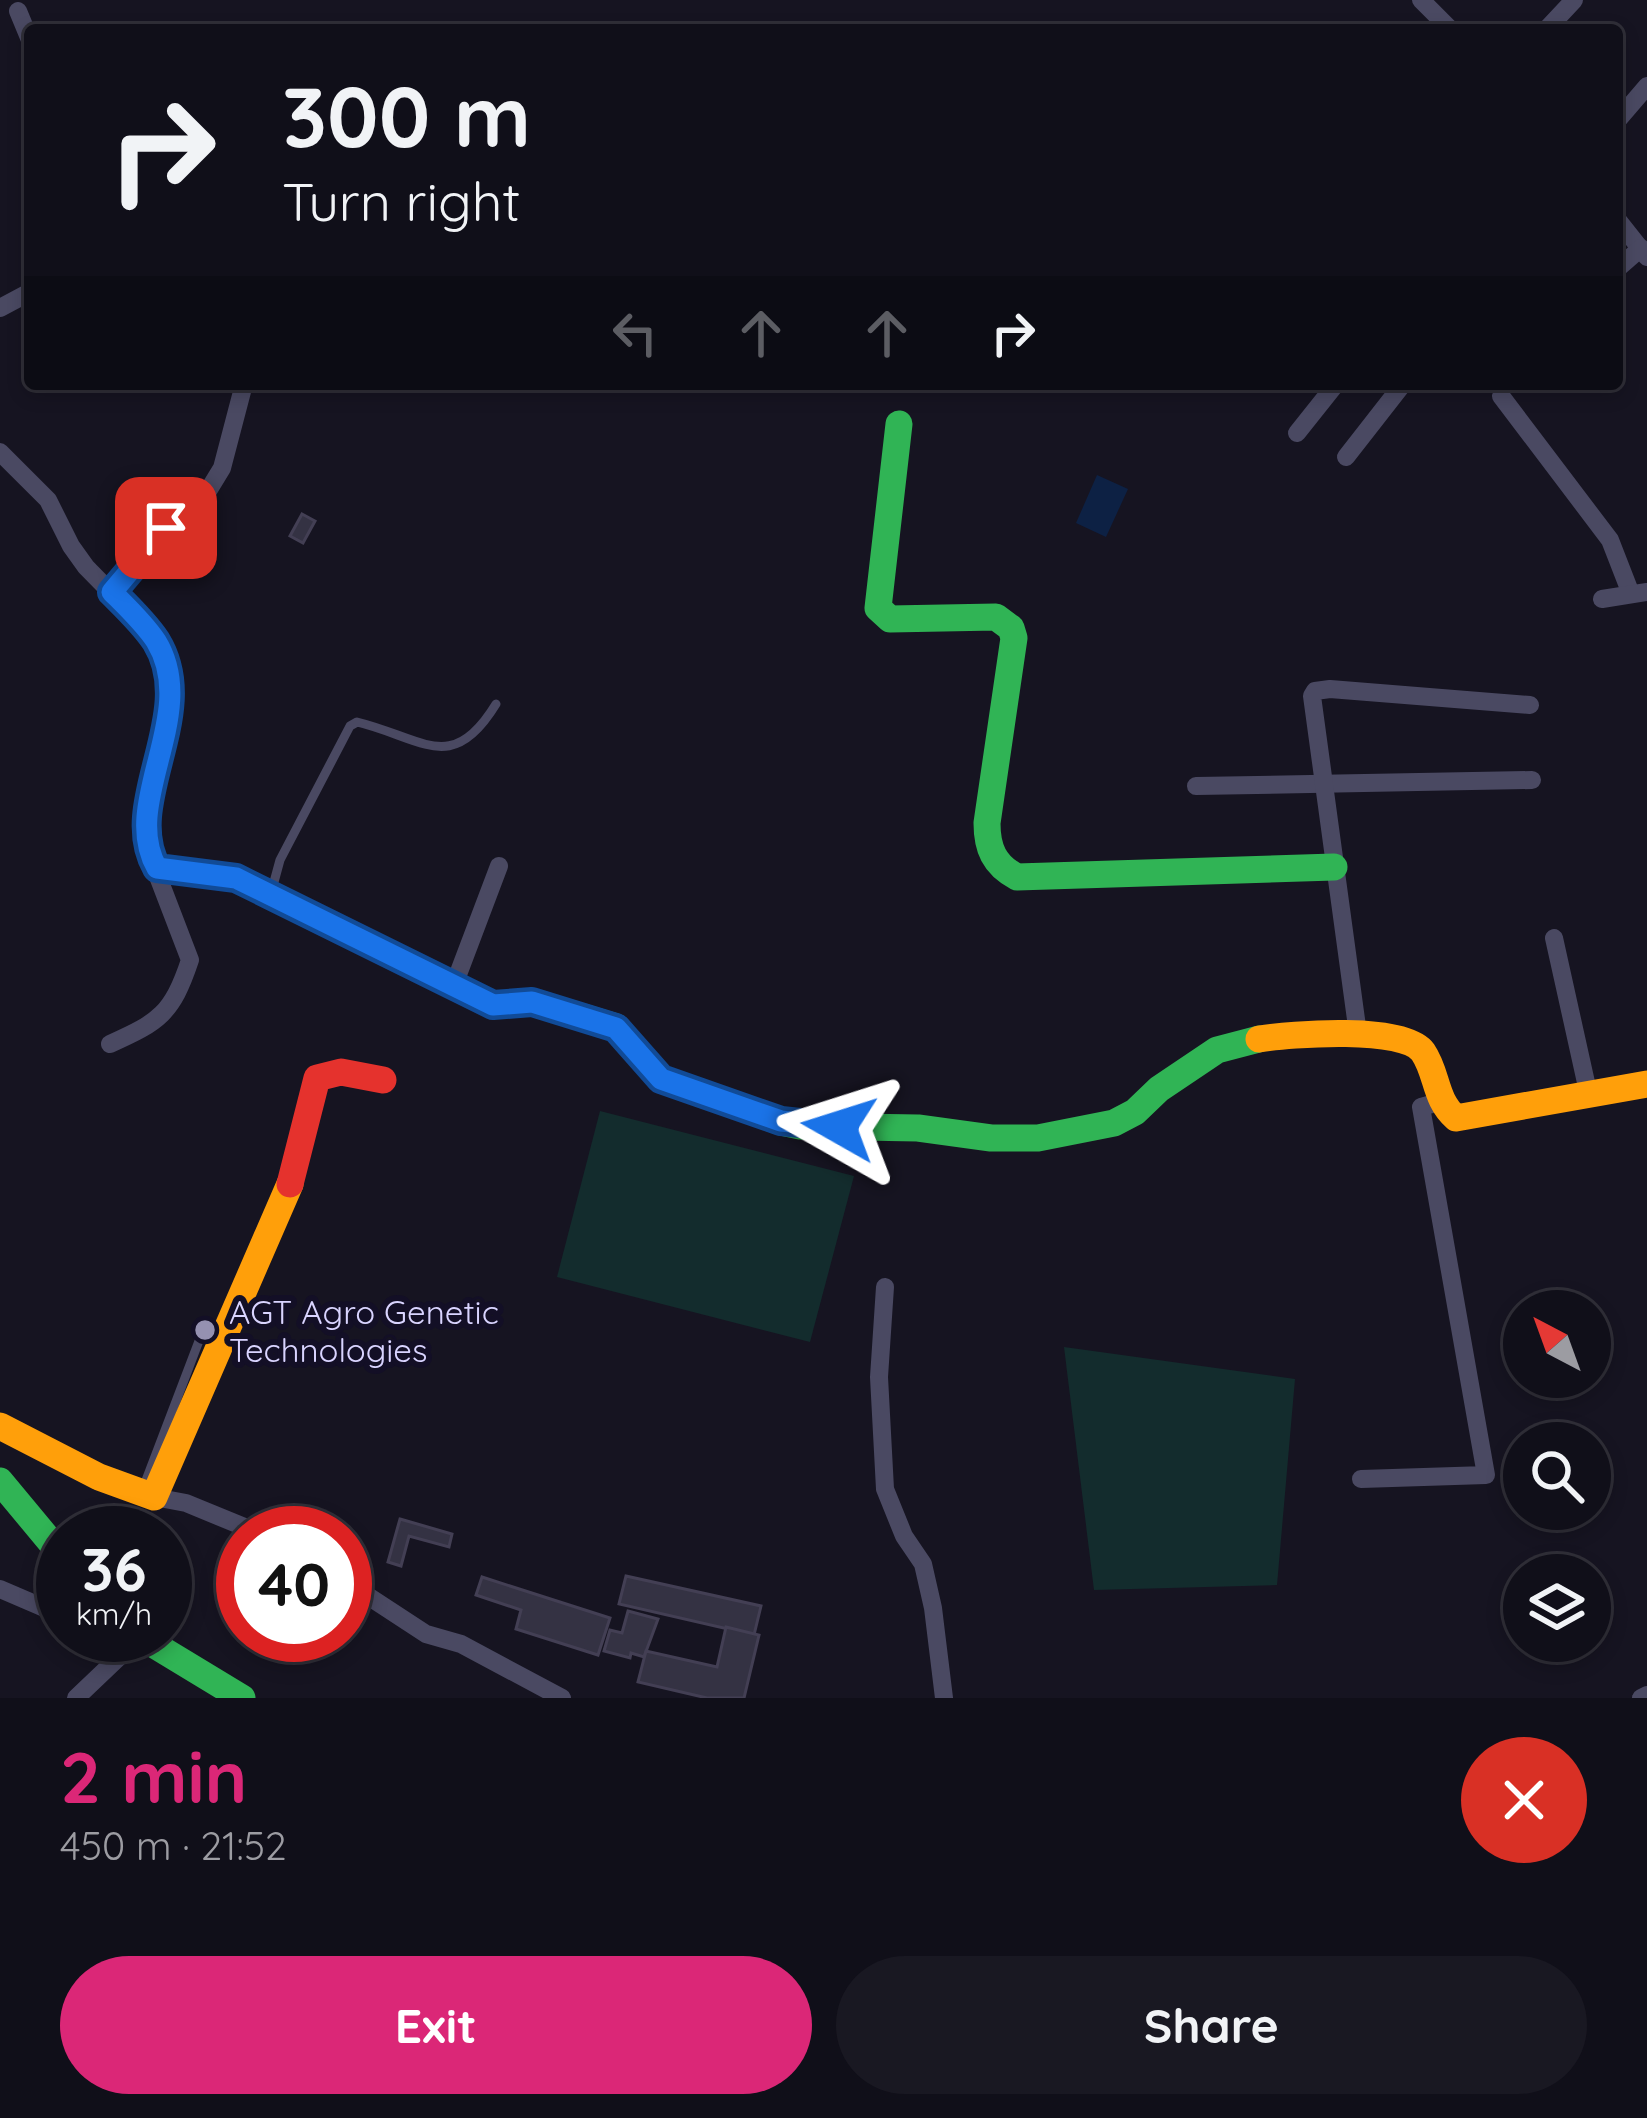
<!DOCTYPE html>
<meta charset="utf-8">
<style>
body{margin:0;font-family:Quicksand,sans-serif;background:#191822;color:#f1f3f6;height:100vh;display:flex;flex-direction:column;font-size:45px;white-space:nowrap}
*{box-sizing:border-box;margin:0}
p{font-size:39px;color:#9c9ca2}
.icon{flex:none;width:66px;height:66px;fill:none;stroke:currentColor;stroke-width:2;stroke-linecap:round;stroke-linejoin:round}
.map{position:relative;height:1698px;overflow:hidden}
.side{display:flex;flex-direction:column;background:#100f19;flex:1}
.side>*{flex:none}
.banner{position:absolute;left:24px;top:24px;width:1599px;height:366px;border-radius:12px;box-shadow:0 6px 18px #0003,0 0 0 3px #302f38;background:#100f19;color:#f1f3f6;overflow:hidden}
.needle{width:78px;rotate:319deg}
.tools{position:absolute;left:1503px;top:1290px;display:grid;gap:24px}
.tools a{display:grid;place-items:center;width:108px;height:108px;border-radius:50%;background:#100f19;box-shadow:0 6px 18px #0003,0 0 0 3px #302f38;font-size:60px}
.speed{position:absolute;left:36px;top:1506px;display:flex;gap:24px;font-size:60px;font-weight:700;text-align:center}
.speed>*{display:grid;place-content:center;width:156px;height:156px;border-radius:50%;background:#100f19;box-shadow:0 6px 18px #0003,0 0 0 3px #302f38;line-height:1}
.speed small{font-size:30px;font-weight:400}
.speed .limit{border:18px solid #d22;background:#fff;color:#111}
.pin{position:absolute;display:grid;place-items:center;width:102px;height:102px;color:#fff;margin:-51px;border-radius:24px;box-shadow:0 6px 18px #0006}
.me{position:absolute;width:132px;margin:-66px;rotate:276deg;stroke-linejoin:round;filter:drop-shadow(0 0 9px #0008)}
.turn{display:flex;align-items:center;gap:42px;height:252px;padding:0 60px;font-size:54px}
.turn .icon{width:156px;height:156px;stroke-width:2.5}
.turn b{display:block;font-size:84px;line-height:102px}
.lanes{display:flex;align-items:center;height:114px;padding:0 60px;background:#0003;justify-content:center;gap:60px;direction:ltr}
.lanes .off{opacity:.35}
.round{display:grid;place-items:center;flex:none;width:126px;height:126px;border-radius:63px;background:#191822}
.overview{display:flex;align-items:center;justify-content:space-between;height:204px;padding:0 60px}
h1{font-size:72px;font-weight:800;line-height:90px;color:#db2777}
.action{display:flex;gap:24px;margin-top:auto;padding:24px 60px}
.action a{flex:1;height:138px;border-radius:72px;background:#db2777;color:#fff;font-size:48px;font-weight:800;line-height:138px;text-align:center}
.action a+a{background:#191822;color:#f1f3f6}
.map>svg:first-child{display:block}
.green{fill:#132c2d}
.water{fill:#0d2144}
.building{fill:#343243;stroke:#433f54;stroke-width:3}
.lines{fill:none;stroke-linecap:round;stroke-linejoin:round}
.lane{stroke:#4a4962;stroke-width:9}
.street{stroke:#4a4962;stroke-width:18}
.fast{stroke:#30b455;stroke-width:27}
.slow{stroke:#ff9f0a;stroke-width:27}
.jam{stroke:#e5322d;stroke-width:27}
.route-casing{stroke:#114b97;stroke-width:30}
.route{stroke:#1a73e8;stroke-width:21}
.poi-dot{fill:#9591b1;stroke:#130f26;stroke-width:4.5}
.labels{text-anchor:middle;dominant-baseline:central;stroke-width:12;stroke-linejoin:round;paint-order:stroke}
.poi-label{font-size:33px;fill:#d9d4ff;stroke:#130f26;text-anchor:start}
</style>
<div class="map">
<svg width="1647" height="1698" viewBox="0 0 1647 1698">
<rect width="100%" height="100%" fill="#161421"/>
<g class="green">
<polygon points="600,1111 854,1176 810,1342 557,1277"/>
<polygon points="1064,1347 1295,1379 1277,1585 1094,1590"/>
</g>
<polygon class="water" points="1097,475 1128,489 1106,537 1076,523"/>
<g class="building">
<polygon points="302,514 315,521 303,543 290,536"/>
<polygon points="400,1519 452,1534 449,1547 409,1536 401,1566 388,1562"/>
<polygon points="626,1576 761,1606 754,1635 619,1604"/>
<polygon points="482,1577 610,1618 598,1655 516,1629 521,1610 476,1595"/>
<polygon points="628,1611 658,1619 644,1657 631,1653 630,1658 604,1651 610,1630 622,1633"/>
<polygon points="726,1627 759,1635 744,1698 707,1698 638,1682 646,1651 717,1667"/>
</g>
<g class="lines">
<g class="lane">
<path d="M 271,893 L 280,860 L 350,726 L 357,722 C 423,738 452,776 496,704"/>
<polyline points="143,1488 202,1333"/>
</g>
<g class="street">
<polyline points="1421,0 1451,30"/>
<polyline points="18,11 30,40"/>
<polyline points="1546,30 1574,0"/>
<polyline points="1617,121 1647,86"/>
<polyline points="1617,219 1647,257"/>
<polyline points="1617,269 1641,248"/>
<polyline points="0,308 30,292"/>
<polyline points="1501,396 1610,540 1631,594"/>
<polyline points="1297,433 1336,384"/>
<path d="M 0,452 L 48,500 L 71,546 L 86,567 L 137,619 L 156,641 L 163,658 L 169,689 L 168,727 L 145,829 L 149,853 L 190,960 C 172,1014 159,1022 110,1044"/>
<polyline points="1346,457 1403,384"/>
<polyline points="112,592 151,544 192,511 208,491 222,468 244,384"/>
<polyline points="1602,599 1647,592"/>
<polyline points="1196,786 1532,780"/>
<polyline points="1554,938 1589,1096"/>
<polyline points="454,985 499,866"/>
<polyline points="1358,1034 1312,696 1315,691 1330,689 1530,705"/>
<polyline points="885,1287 879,1377 885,1489 904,1536 923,1564 933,1608 944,1698"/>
<polyline points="1361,1479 1486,1475 1421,1107 1439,1102"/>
<polyline points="154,1497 186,1503 259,1533"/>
<polyline points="345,1581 426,1634 461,1644 562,1698"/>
<polyline points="0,1589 63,1616"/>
<polyline points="76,1698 140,1637"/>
<polyline points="1641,1698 1647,1695"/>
</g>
<g class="fast">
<path d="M 899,424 L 878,608 L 890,619 L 996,617 L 1011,628 L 1014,638 L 987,823 C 987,848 994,865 1017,877 L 1334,867"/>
<polyline points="157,868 236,878 493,1005 533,1002 616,1027 661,1079 781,1122 800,1126 918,1128 991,1138 1038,1138 1114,1123 1135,1112 1159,1089 1217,1050 1259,1039"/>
<polyline points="0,1481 63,1557"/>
<polyline points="138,1635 242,1698"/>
</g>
<g class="slow">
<path d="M 1259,1039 C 1291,1034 1404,1025 1423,1052 C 1438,1074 1434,1099 1456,1118 L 1647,1084"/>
<polyline points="0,1426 99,1477 154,1497 290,1184"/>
</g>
<polyline class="jam" points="290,1184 317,1078 341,1072 383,1080"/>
</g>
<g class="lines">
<g class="route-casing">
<path id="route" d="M 166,528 L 112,592 C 127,607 144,623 156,641 C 201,714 119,802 157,868 L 236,878 L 493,1005 L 532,1002 L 616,1028 L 661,1079 L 781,1121 L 839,1127"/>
</g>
<use href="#route" class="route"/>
</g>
<circle class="poi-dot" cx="205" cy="1330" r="12"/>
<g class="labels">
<g class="poi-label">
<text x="229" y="1311">AGT Agro Genetic<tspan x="229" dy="38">Technologies</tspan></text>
</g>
</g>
</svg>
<div class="tools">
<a><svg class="needle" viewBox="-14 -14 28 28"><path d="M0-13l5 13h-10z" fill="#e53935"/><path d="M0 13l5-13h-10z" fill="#9c9ca2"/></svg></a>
<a><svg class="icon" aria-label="search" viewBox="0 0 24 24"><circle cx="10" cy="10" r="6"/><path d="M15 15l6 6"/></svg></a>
<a><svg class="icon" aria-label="layers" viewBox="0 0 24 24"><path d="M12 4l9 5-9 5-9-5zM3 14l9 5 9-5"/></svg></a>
</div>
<div class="speed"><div>36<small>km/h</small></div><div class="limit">40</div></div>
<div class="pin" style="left:166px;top:528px;background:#d93025"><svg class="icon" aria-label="arrive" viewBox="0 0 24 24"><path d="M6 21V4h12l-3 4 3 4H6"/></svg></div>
<svg class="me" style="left:839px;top:1127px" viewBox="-20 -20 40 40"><path d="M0-17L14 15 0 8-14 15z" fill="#1a73e8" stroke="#fff" stroke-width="4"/></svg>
<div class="banner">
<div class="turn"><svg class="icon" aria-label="right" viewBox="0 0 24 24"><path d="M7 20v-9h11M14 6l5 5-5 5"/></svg><div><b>300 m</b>Turn right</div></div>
<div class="lanes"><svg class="icon off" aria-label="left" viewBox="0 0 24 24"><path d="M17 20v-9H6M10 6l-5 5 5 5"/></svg><svg class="icon off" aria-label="ahead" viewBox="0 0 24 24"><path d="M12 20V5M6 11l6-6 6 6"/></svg><svg class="icon off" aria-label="ahead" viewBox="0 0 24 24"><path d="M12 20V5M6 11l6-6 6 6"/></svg><svg class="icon" aria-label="right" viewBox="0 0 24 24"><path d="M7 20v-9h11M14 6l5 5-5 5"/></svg></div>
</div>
</div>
<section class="side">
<div class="overview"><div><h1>2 min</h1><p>450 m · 21:52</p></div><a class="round" style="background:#d93025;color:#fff"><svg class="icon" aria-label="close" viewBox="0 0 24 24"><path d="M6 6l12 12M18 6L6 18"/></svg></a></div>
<div class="action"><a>Exit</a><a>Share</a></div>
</section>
